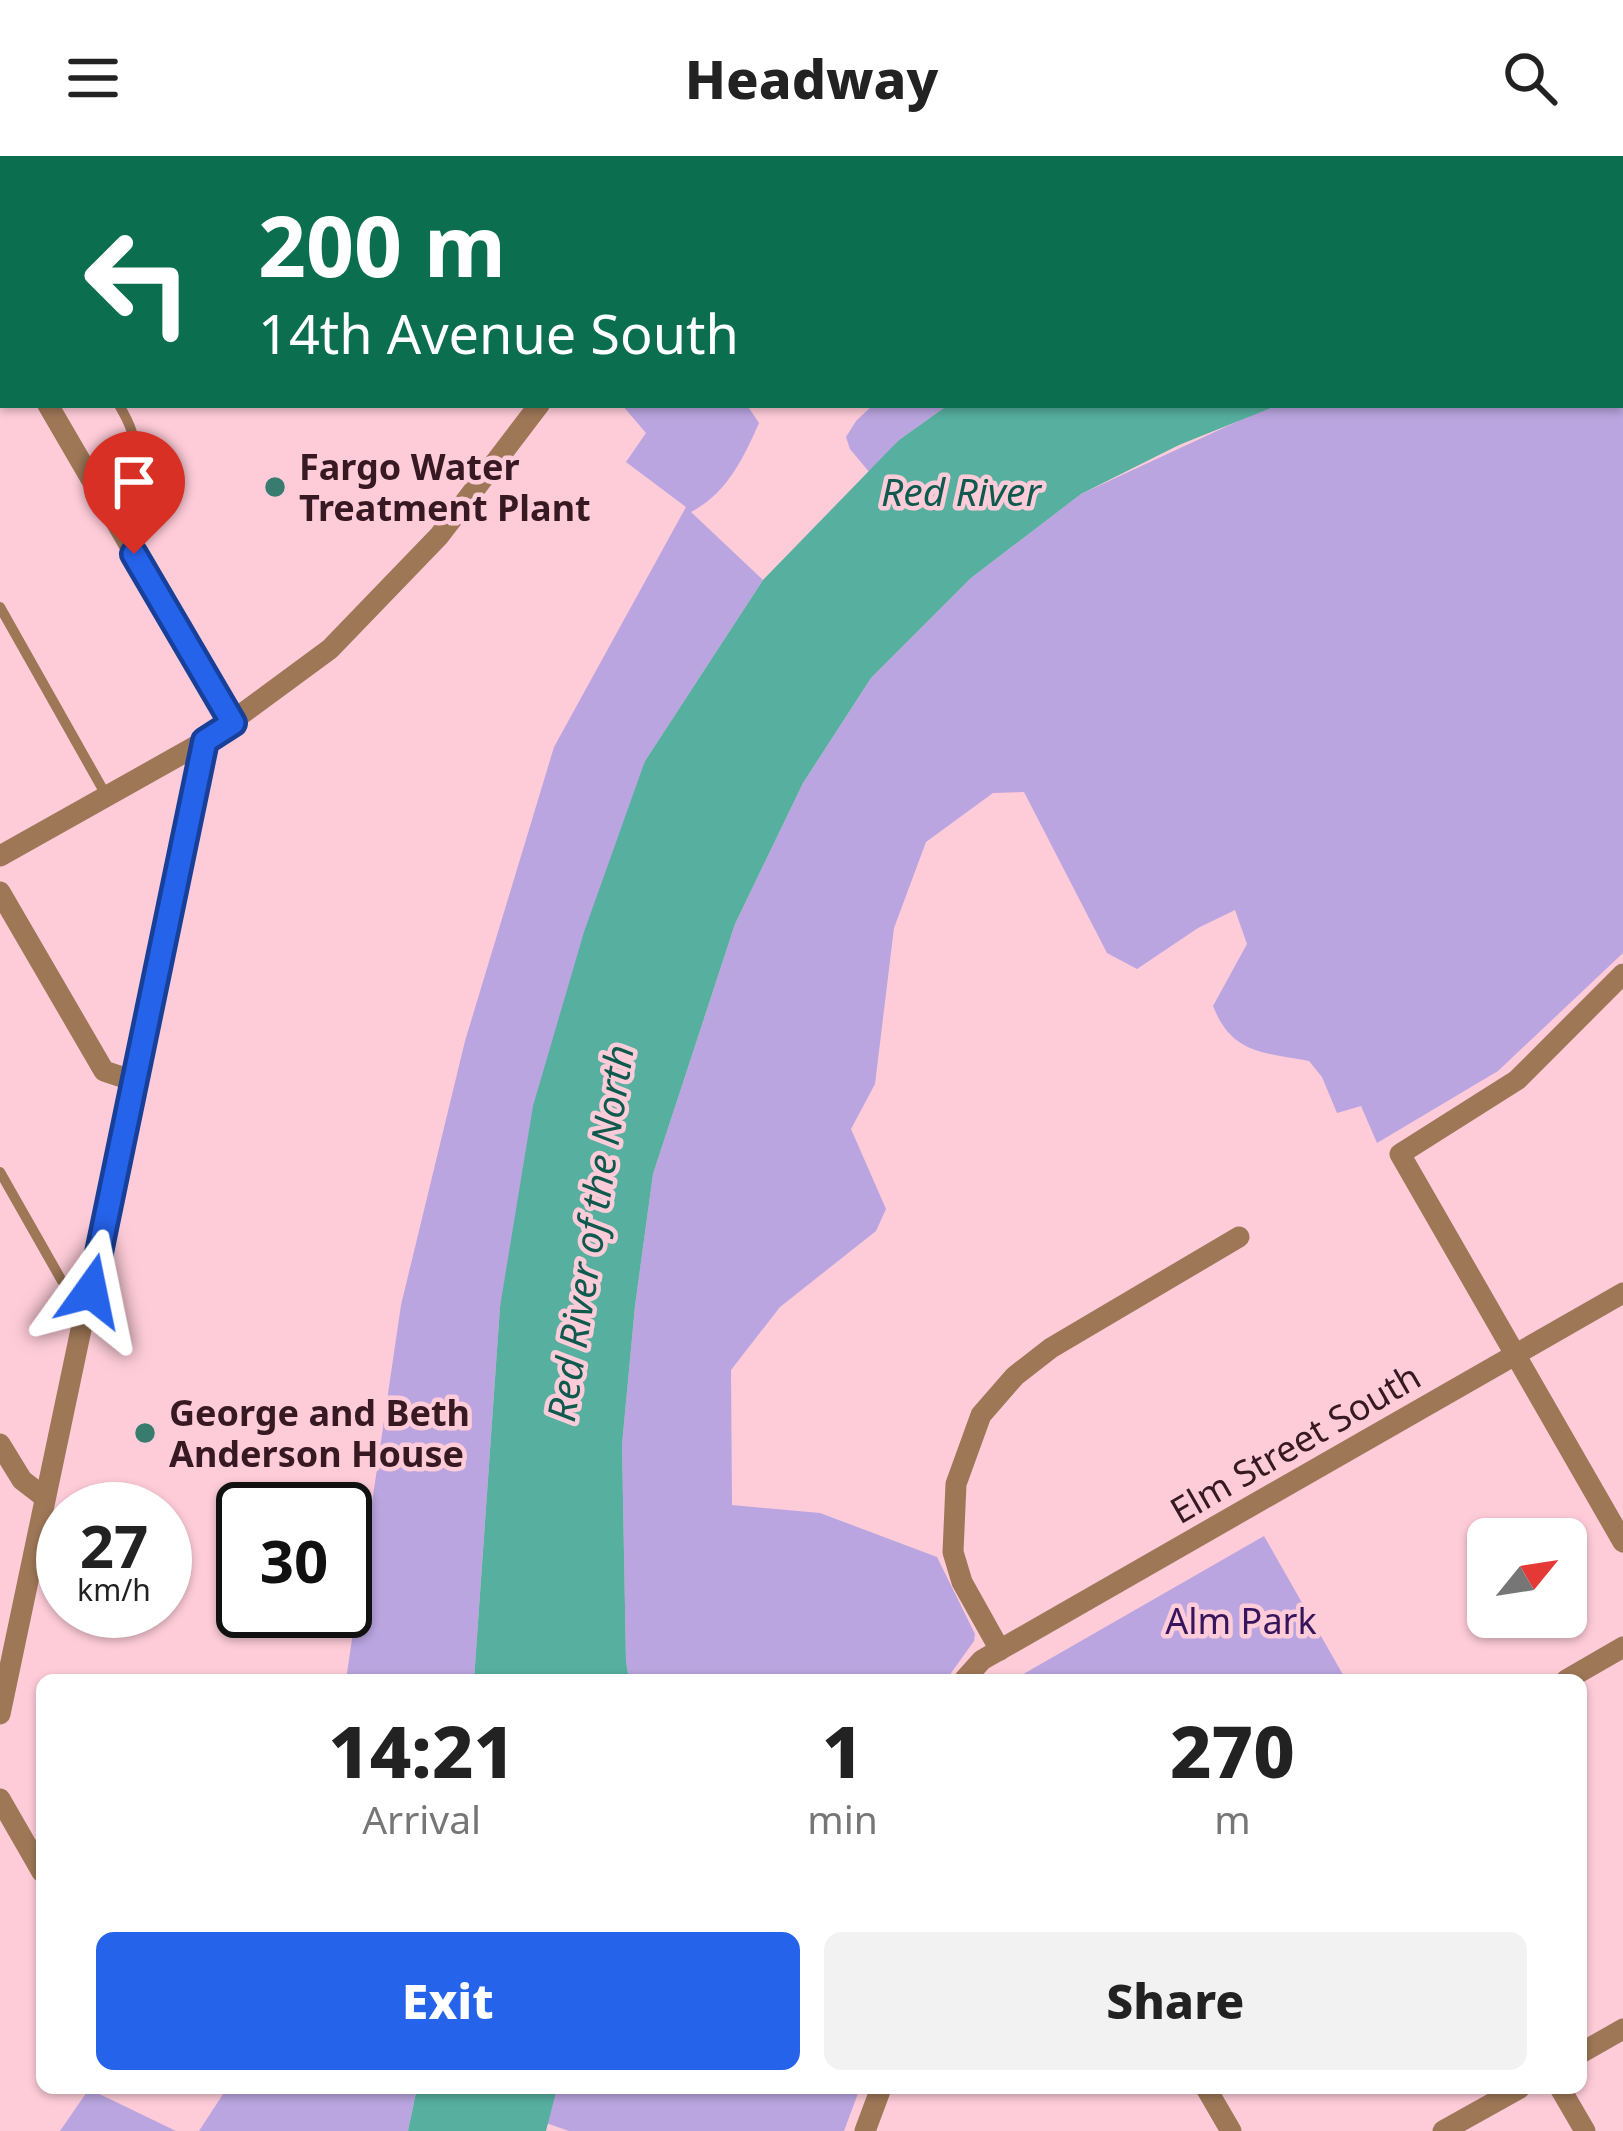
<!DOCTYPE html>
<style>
body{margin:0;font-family:"Noto Sans",sans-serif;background:#f2f2f2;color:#222;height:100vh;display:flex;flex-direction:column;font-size:45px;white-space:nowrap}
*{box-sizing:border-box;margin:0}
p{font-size:39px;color:#767676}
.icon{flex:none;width:66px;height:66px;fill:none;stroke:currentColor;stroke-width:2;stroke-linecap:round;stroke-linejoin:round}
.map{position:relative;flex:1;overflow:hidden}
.sheet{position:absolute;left:36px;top:1518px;width:1551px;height:420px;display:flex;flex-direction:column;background:#fff;border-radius:18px;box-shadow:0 3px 9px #0004}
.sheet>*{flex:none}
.top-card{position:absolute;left:0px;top:0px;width:1623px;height:252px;box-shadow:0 3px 9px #0004;background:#0b6e4f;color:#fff;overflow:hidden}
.needle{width:78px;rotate:60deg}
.fabs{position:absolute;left:1467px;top:1362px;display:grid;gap:24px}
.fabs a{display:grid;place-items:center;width:120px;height:120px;border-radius:18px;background:#fff;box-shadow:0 3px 9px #0004;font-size:60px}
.speed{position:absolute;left:36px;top:1326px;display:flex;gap:24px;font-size:60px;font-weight:700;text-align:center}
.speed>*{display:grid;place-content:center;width:156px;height:156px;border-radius:50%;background:#fff;box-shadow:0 3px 9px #0004;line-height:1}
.speed small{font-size:30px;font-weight:400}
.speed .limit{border:6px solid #111;border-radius:18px;background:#fff;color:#111}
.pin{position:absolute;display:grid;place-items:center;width:102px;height:102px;color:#fff;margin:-123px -51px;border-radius:50% 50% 50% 0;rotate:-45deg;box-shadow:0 0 12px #0007}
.pin .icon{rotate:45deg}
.me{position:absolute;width:132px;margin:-66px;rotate:12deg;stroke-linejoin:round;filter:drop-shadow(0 0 9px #0008)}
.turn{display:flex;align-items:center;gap:42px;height:252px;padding:0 60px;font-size:54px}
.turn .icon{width:156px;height:156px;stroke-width:2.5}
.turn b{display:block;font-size:84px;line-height:102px}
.eta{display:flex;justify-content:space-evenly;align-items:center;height:204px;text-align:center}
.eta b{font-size:72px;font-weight:800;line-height:84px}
.action{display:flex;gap:24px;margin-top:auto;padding:24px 60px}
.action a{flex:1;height:138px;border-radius:18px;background:#2563eb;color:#fff;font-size:48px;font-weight:800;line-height:138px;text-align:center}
.action a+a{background:#f2f2f2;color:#222}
header{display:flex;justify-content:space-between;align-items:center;height:156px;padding:0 60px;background:#fff;font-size:54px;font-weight:800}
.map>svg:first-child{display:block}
.green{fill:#baa5e0}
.water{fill:#56af9f}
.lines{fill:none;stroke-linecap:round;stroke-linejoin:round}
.lane{stroke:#9e7757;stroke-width:10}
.street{stroke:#9e7757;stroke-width:21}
.secondary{stroke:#7d4607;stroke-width:24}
.route-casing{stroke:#184099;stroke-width:30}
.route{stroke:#2563eb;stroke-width:21}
.poi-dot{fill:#387c70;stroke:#feccd9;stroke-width:4.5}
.labels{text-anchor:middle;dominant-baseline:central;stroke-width:9;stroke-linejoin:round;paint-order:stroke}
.poi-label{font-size:36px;font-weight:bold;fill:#371923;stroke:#feccd9;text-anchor:start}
.street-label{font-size:36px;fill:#371923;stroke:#feccd9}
.park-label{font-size:36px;fill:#37155c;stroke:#feccd9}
.water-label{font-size:39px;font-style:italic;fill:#0e5a4f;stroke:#feccd9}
</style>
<header><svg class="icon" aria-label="menu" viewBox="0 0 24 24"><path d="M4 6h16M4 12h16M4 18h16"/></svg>Headway<svg class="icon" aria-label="search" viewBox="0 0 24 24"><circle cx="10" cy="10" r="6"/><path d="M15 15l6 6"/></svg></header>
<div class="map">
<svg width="1623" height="1975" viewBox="0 0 1623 1975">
<rect width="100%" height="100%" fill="#feccd9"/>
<g class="green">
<path d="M 1620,200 L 1623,200 L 1623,797 L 1498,915 L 1377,987 L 1361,950 L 1337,957 L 1322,921 L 1309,905 C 1262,896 1232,898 1213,850 L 1247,788 L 1235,754 L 1198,772 L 1137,813 L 1107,797 L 1024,636 L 993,637 L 926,686 L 894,772 L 875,928 L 851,973 L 886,1053 L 876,1075 L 780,1151 L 731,1214 L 732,1349 L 820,1357 L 937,1401 L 975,1478 L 974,1485 L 946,1524 L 629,1524 L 626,1505 L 622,1289 L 635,1150 L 653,1018 L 735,768 L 803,627 L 871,522 L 971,422 L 1081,338 L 1262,254 L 1278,249 L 1620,249 Z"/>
<path d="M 622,249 L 747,249 L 759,267 C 743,303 727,337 691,356 L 763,424 L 645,605 L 500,1151 L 474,1524 L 346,1524 L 401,1149 L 465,885 L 554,591 L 686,351 L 626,306 L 646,277 Z"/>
<polygon points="873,249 948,249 899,284 870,317 850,293 846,281 856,265"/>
<polygon points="1264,1380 1346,1524 1013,1524"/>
<polygon points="227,1932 417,1932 408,1975 199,1975"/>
<polygon points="557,1932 860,1932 844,1975 569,1975 546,1967"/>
<polygon points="89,1933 176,1975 60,1975"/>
</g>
<g class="water">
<polygon points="948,249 1278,249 1179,289 1081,338 971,422 871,522 803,627 735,768 653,1018 635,1150 622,1289 626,1505 629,1524 474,1524 500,1151 533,950 584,776 645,605 763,424 899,284"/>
<polygon points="417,1932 557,1932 546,1975 408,1975"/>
</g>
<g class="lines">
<g class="lane">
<path d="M 93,322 C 133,298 146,295 119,249"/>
<polyline points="0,451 106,639"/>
<polyline points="0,1016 62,1125 90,1135"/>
</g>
<g class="street">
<polyline points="0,162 3,167"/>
<polyline points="48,249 233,567"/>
<polyline points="0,700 205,585 330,493 439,380 539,249"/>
<polyline points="0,736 104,915 134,925"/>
<polyline points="1623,818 1517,924 1400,998 1623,1386"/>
<polyline points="0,1288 22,1324 44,1341"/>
<polyline points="1000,1494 962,1426 953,1396 956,1328 981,1259 1015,1220 1051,1192 1239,1081"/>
<polyline points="964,1524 982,1504 1623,1137"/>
<polyline points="1566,1524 1623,1491"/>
<polyline points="0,1558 205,585"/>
<polyline points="0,1643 42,1716"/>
<polyline points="1581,1897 1623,1873"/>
<polyline points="1206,1932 1231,1975"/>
<polyline points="1560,1932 1585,1975"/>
<polyline points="865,1975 881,1932"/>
<polyline points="1443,1975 1520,1932"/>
</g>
<g class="secondary">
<polyline points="619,0 621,3"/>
<polyline points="759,3 761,0"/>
</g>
</g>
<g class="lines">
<g class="route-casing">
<polyline id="route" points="91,1135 205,585 233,567 134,398"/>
</g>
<use href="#route" class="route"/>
</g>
<g class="poi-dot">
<circle cx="275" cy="331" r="12"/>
<circle cx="145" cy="1277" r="12"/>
</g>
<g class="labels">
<g class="poi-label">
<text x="299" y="310">Fargo Water<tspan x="299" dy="41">Treatment Plant</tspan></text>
<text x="169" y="1256">George and Beth<tspan x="169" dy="41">Anderson House</tspan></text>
</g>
<g class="street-label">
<text transform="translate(1295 1287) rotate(-30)">Elm Street South</text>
</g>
<g class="park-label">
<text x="1241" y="1464">Alm Park</text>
</g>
<g class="water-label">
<text x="961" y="334">Red River</text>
<text transform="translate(589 1077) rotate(-81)">Red River of the North</text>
</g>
</g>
</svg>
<div class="fabs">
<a><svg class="needle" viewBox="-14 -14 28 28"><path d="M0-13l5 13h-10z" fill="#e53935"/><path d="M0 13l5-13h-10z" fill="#767676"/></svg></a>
</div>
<div class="speed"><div>27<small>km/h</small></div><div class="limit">30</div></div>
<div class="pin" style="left:134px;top:398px;background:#d93025"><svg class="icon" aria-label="arrive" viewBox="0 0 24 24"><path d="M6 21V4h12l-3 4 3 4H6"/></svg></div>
<svg class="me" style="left:91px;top:1135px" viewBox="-20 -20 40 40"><path d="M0-17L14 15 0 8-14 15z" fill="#2563eb" stroke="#fff" stroke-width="4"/></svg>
<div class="top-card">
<div class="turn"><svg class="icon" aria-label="left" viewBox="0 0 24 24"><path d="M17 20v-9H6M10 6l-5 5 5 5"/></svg><div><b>200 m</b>14th Avenue South</div></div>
</div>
<section class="sheet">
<div class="eta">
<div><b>14:21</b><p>Arrival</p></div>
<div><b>1</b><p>min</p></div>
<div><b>270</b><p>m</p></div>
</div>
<div class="action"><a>Exit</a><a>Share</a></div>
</section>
</div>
